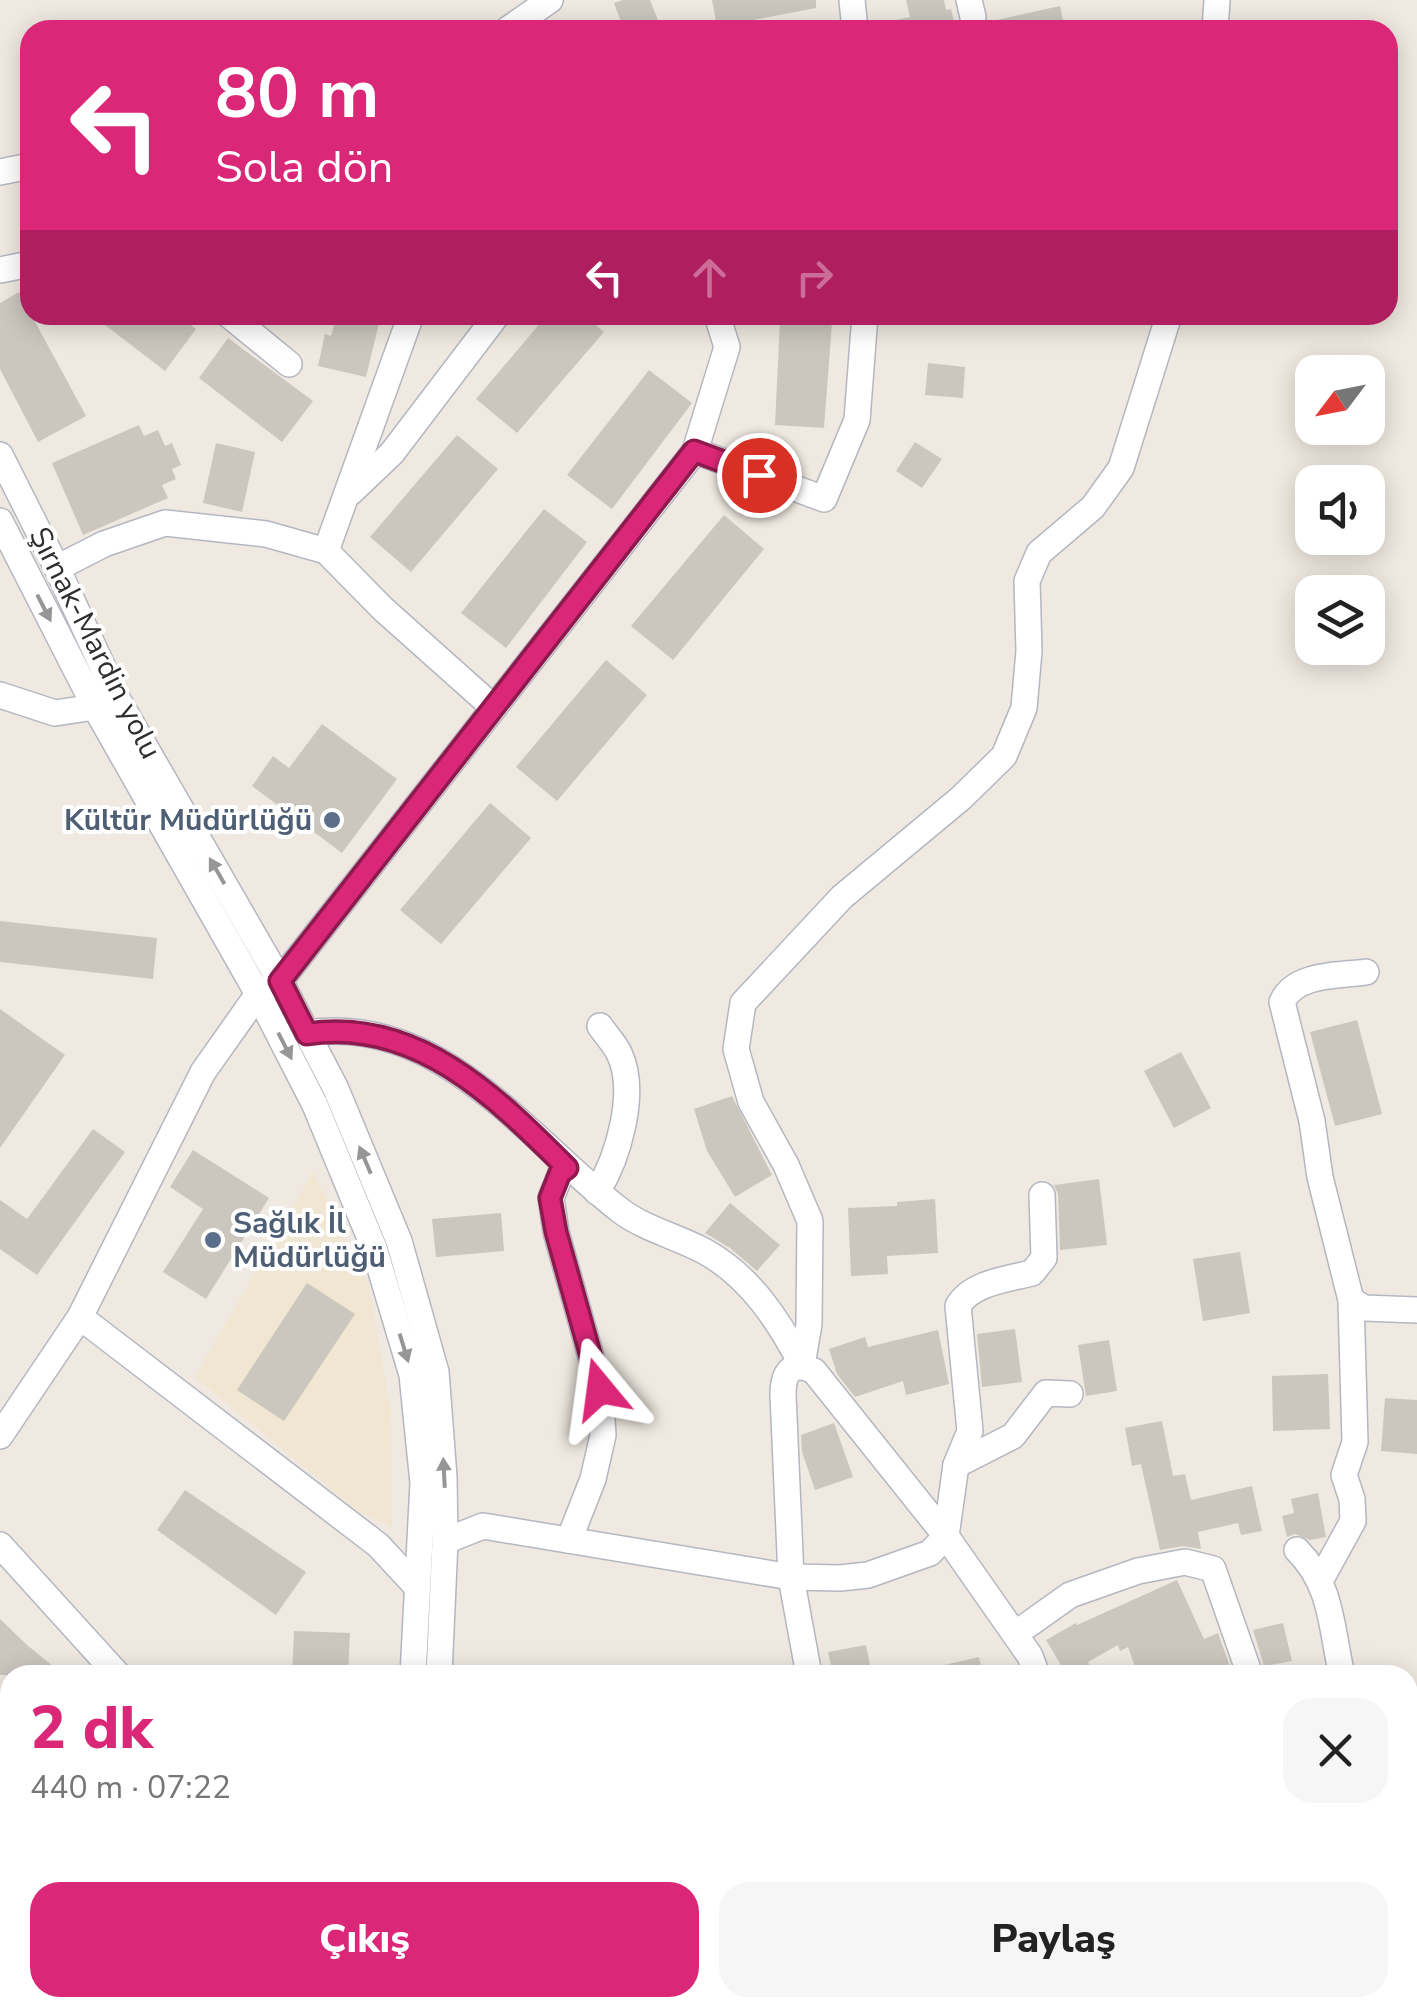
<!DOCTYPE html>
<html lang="tr">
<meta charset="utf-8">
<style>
body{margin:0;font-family:"Nunito Sans",sans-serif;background:#f6f6f6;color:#222;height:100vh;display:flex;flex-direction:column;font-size:38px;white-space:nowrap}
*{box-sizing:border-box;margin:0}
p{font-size:32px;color:#767676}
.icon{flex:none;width:55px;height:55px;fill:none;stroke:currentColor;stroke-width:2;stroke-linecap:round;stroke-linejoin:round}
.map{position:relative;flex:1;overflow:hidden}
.side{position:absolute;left:0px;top:1665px;width:1418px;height:352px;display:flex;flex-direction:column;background:#fff;border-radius:30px 30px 0 0;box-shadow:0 5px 25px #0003}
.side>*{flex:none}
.guide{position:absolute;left:20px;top:20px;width:1378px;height:305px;border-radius:30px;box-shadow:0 5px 25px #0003;background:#db2777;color:#fff;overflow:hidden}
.needle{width:65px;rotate:238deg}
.buttons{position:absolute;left:1295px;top:355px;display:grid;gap:20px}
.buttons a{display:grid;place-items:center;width:90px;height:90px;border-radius:20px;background:#fff;box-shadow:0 5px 25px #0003;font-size:50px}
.pin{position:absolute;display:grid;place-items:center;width:85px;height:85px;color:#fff;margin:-42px;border:5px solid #fff;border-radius:50%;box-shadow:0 2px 10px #0007}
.me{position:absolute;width:110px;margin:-55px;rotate:344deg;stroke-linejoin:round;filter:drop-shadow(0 0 8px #0008)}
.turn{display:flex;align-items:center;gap:35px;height:210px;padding:0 30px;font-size:45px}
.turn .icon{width:130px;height:130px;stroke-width:2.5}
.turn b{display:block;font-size:70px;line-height:85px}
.lanes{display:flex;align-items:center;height:95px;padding:0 30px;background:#0003;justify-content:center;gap:50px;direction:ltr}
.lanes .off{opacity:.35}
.round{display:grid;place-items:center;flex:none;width:105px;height:105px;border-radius:30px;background:#f6f6f6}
.head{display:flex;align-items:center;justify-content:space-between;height:170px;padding:0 30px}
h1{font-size:60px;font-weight:800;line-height:75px;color:#db2777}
.primary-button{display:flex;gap:20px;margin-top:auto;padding:20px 30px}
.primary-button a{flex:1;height:115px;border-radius:30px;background:#db2777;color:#fff;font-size:40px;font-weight:800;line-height:115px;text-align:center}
.primary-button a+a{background:#f6f6f6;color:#222}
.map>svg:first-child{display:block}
.education{fill:#f0e6d1}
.building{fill:#cbc7bf}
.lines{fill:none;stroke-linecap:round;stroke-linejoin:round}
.minor-casing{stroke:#b4b7c1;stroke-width:28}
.minor{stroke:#fff;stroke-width:25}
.oneway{fill:#969696}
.route-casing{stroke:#8e194d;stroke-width:25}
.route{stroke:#db2777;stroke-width:18}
.service-dot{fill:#5c6f8a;stroke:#fff;stroke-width:4}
.labels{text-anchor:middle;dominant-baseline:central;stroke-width:8;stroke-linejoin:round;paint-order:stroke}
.street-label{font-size:30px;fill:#2e2e2e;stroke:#fff}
.service-label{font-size:30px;font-weight:bold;fill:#4e5e75;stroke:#fff;text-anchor:end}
</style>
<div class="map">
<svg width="1417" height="2016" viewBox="0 0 1417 2016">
<rect width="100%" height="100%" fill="#efe9e1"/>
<polygon class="education" points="313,1172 369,1286 391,1414 392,1527 357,1510 195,1377"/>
<g class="building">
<polygon points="623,0 650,0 662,30 624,30 614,3"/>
<polygon points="712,0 816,0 816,8 717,27"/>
<polygon points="906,0 944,0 946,10 951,9 956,30 881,30 881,23 910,17"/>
<polygon points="1060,6 1065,30 984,30 988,22"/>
<polygon points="19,292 86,416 38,442 0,369 0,303"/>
<polygon points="92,315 177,315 196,329 165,371"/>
<polygon points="337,315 381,315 366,377 318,366 325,334 331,336"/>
<polygon points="547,315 584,315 604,332 517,433 476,399"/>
<polygon points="780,320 832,323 824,428 775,425"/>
<polygon points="228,338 313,401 282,442 199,378"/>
<polygon points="928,363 965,367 963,398 925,395"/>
<polygon points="649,370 692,403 612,509 567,475"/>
<polygon points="139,425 144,436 158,430 165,446 172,443 181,465 172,469 176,479 162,485 168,498 83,535 52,463"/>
<polygon points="457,435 498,469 411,572 370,537"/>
<polygon points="915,442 942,459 922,488 896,471"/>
<polygon points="216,443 255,452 242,512 203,503"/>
<polygon points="544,509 587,542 506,648 461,613"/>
<polygon points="724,515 764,549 673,660 631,626"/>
<polygon points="606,660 647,695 557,801 516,767"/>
<polygon points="322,724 397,779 342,853 252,786 273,756 289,768"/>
<polygon points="490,803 531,838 441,944 400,910"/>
<polygon points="0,921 157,938 153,979 0,962"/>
<polygon points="0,1009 65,1055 0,1148"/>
<polygon points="1357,1020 1382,1114 1335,1126 1310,1032"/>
<polygon points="1181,1052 1211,1108 1174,1128 1144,1071"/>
<polygon points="732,1096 772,1175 735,1197 707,1151 694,1109"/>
<polygon points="93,1129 125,1152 37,1275 0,1249 0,1200 27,1219"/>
<polygon points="193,1150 269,1198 206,1299 163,1272 203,1209 170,1187"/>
<polygon points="1099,1179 1107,1245 1060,1250 1058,1194 1054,1185"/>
<polygon points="935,1199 938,1253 887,1256 888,1274 851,1276 848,1208 897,1206 897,1202"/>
<polygon points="730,1203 780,1245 757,1271 730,1248 705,1233"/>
<polygon points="501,1213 504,1251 436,1257 432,1219"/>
<polygon points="1240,1252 1250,1313 1203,1321 1193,1259"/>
<polygon points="307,1283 355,1314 284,1421 237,1390"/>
<polygon points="1015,1329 1022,1382 982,1387 977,1334"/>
<polygon points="938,1330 949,1384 906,1395 903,1381 855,1397 837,1374 829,1349 865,1337 868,1347"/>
<polygon points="1109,1340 1117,1391 1086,1396 1078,1345"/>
<polygon points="1328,1374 1330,1429 1273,1431 1272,1376"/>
<polygon points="1385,1398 1417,1400 1417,1454 1381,1451"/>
<polygon points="1162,1421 1173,1476 1185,1474 1191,1500 1252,1486 1262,1531 1241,1535 1238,1523 1198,1532 1201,1549 1183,1546 1160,1550 1141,1464 1132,1466 1125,1428"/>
<polygon points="834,1423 853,1477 815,1490 802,1452 801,1435"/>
<polygon points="185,1490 306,1572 276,1615 157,1530"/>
<polygon points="1318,1493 1326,1537 1310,1540 1295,1534 1287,1537 1282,1516 1294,1513 1291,1499"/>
<polygon points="1177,1580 1204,1639 1218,1633 1233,1675 1138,1675 1128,1647 1120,1651 1118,1645 1088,1662 1094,1675 1067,1675 1046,1640 1076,1623 1077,1625"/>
<polygon points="0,1619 27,1645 64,1675 0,1675"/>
<polygon points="1283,1623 1292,1661 1264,1666 1253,1630"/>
<polygon points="294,1631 350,1633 348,1675 292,1675"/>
<polygon points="866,1645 872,1675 833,1675 828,1652"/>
<polygon points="979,1657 983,1675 932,1675 931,1668"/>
</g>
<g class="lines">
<g class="minor-casing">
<g id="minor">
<polyline points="852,0 855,30"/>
<polyline points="969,0 973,17"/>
<polyline points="507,30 550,0"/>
<polyline points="1215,30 1217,0"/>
<polyline points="0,172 30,166"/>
<polyline points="0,270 30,264"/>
<polyline points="229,315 289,364"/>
<polyline points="695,451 824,499 857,420 865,315"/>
<polyline points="0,455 57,568 118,700 280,981 336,1089 399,1241 436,1372 444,1477 445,1541 439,1675"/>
<polyline points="351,492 392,453 497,315"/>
<polyline points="0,521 95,707 258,994 315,1105 374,1248 412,1375 423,1483 413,1675"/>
<polyline points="326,551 411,315"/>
<polyline points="57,568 104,544 165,523 266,534 326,551 383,609 494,708"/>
<polyline points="0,695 55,713 95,707"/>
<path d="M 307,1033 C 442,1014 526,1138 621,1211 C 645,1229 678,1237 704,1251 C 750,1276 779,1321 802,1365"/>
<polyline points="567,1168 561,1173 551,1198 556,1232 600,1389 603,1435 593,1479 569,1540"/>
<path d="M 597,1192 C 618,1158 638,1092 619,1053 C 614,1043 606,1035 600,1026"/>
<polyline points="1351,1300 1364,1308 1417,1310"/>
<polyline points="80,1317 378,1545 417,1587"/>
<polyline points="802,1365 809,1324 810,1221 786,1165 751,1102 736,1049 743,1003 842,897 961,798 1004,756 1024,708 1029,651 1027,581 1039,553 1093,507 1121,468 1169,315"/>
<polyline points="0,1436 80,1317 203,1072 258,994 280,981 695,451 727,347 717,315"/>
<polyline points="956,1465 1013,1436 1046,1393 1070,1394"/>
<path d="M 445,1541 L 483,1526 L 791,1577 L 840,1578 L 868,1575 L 930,1553 L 946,1536 L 956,1465 L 970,1431 L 958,1306 C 971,1283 1007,1279 1032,1273 L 1044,1258 L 1042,1195"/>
<polyline points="0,1545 118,1675"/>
<path d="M 1297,1550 C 1333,1586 1331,1629 1342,1675"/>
<path d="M 1320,1581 L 1353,1521 L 1352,1499 L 1344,1475 L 1355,1442 L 1351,1300 L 1320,1177 L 1312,1121 L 1282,1002 C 1295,973 1338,976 1366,972"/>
<polyline points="1015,1634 1070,1595 1138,1571 1185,1562 1213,1569 1250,1675"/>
<path d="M 809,1675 L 791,1577 L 783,1395 C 783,1373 791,1360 814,1371 L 946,1536 L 1030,1656 L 1037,1675"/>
<polyline points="1408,1843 1417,1847"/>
<polyline points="96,2008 98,2016"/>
<polyline points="229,2008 231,2016"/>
<polyline points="421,2008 423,2016"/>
<polyline points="453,2008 455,2016"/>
<polyline points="695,2008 710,2016"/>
<polyline points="1390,2008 1402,2016"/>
<polyline points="859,2016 859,2008"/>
</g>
</g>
<use href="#minor" class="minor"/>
</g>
<defs><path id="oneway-solid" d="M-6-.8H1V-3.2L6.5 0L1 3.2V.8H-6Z" transform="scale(2.5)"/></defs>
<g class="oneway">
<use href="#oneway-solid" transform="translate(44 608) rotate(63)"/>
<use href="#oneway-solid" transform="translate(217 871) rotate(-120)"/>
<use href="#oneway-solid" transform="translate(285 1046) rotate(63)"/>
<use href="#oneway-solid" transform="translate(365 1160) rotate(-113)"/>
<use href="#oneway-solid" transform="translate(404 1348) rotate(73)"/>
<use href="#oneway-solid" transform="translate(444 1473) rotate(-93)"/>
</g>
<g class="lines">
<g class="route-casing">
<path id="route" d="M 600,1389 L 556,1232 L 550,1198 L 560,1173 L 567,1168 C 496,1097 416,1017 307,1034 L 280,981 L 694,451 L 759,475"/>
</g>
<use href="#route" class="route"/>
</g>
<g class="service-dot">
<circle cx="332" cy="820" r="10"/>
<circle cx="213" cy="1240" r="10"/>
</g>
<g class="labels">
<g class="street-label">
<text transform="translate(95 643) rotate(63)">Şırnak-Mardin yolu</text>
</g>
<g class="service-label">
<text x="312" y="820">Kültür Müdürlüğü</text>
<text x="233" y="1223" text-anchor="start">Sağlık İl<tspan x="233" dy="34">Müdürlüğü</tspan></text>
</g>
</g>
</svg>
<div class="buttons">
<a><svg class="needle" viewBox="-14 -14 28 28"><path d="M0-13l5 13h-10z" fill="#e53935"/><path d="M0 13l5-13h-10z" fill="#767676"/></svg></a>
<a><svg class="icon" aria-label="sound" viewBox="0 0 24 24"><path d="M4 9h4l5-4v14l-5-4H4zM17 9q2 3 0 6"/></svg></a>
<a><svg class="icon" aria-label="layers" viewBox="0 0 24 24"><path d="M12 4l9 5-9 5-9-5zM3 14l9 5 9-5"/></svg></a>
</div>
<div class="pin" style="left:759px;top:475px;background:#d93025"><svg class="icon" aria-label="arrive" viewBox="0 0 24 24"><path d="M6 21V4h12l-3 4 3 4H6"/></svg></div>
<svg class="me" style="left:600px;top:1389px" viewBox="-20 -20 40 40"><path d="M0-17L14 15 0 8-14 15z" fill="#db2777" stroke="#fff" stroke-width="4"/></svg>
<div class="guide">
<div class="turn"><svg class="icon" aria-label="left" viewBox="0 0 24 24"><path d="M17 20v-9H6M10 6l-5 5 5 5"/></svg><div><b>80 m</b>Sola dön</div></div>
<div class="lanes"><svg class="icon" aria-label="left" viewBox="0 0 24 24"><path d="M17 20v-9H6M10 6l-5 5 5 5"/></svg><svg class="icon off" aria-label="ahead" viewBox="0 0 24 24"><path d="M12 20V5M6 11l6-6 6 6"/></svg><svg class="icon off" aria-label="right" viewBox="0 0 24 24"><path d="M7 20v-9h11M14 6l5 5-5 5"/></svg></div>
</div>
<section class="side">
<div class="head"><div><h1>2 dk</h1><p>440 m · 07:22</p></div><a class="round"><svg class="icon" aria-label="close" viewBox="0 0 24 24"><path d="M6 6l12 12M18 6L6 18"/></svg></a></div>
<div class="primary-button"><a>Çıkış</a><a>Paylaş</a></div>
</section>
</div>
